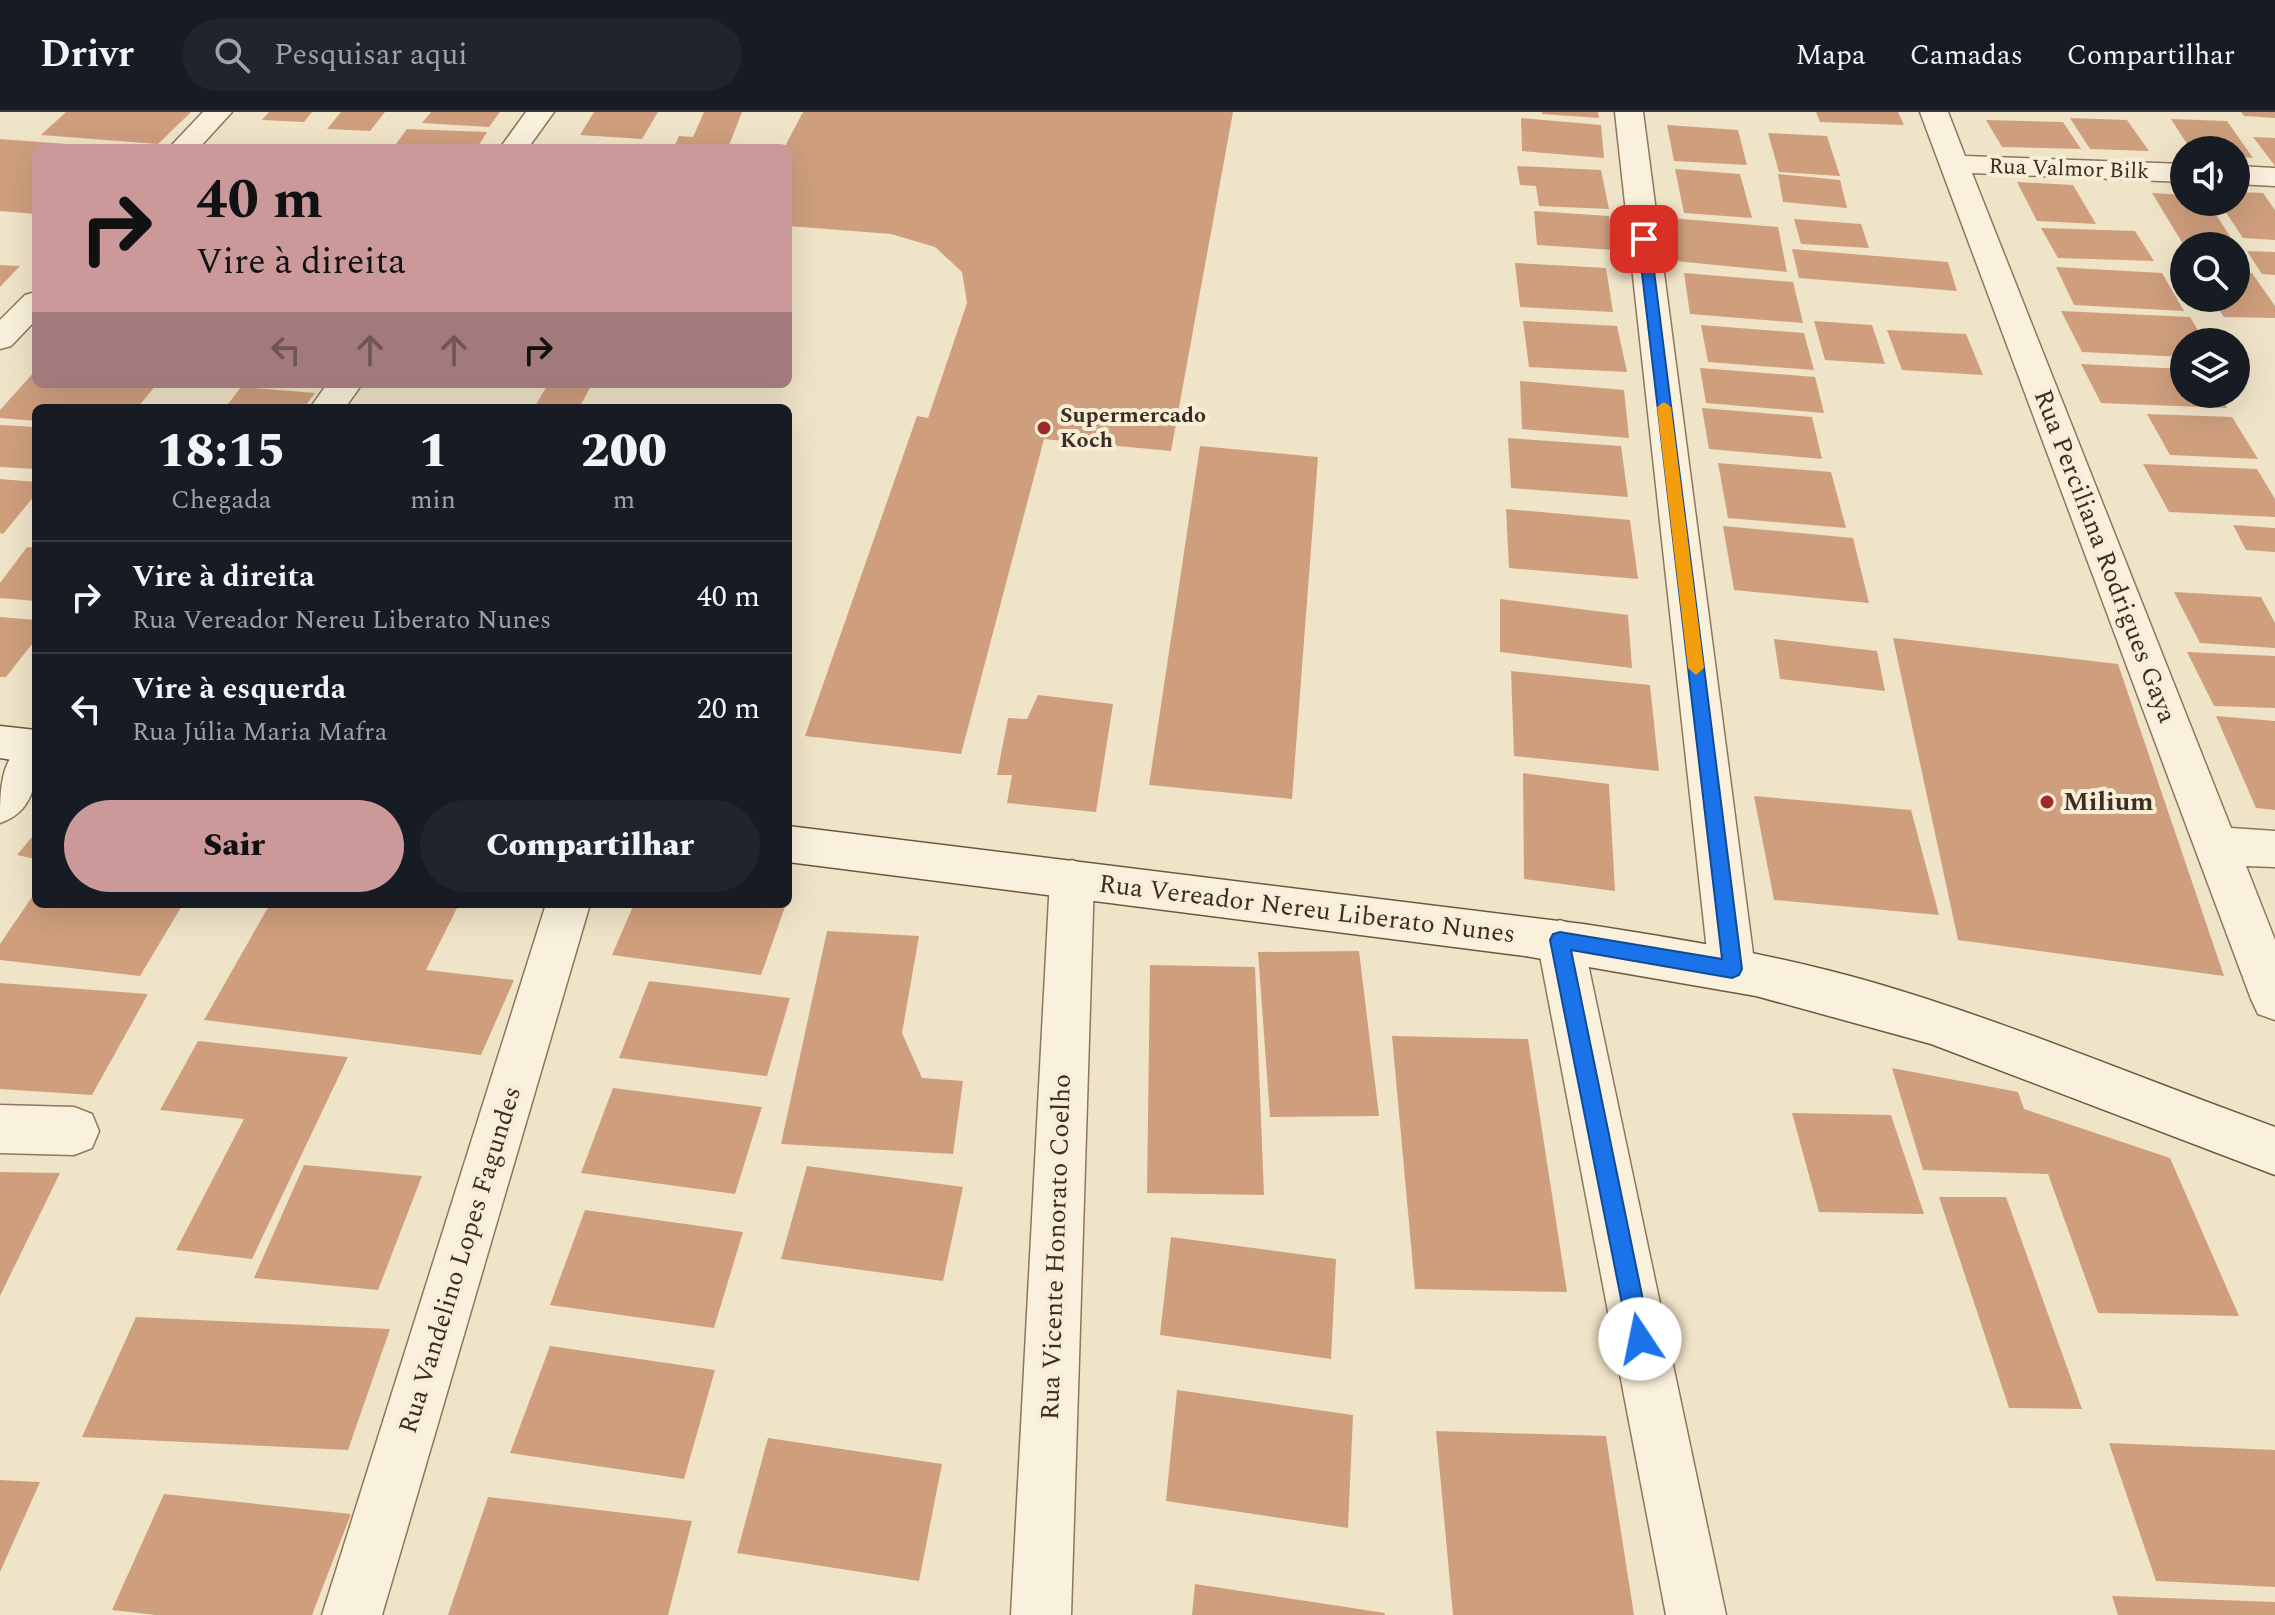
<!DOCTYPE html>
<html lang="pt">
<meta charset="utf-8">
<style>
body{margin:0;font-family:Spectral,serif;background:#20242c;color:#f1f3f6;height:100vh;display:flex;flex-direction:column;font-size:30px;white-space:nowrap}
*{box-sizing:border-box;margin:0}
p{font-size:26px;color:#9ea1a6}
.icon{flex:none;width:44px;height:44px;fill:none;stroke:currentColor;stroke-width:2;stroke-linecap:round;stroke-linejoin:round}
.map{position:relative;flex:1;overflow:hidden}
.side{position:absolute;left:32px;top:292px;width:760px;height:504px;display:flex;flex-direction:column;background:#171b24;border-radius:12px;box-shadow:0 8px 32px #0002}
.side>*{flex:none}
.hud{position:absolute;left:32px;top:32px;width:760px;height:244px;border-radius:12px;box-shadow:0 8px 32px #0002;background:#cc999b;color:#111;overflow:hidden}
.buttons{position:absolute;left:2170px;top:24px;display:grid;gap:16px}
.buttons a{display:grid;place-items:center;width:80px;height:80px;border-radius:50%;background:#171b24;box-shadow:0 8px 32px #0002;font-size:40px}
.pin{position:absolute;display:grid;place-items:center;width:68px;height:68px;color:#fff;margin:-34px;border-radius:16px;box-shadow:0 4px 12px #0006}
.me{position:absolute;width:88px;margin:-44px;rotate:349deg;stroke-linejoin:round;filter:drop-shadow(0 0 6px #0008)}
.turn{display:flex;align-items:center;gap:28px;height:168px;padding:0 32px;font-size:36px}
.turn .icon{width:104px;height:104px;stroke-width:2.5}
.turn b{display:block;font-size:56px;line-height:68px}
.lanes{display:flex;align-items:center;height:76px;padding:0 32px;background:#0003;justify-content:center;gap:40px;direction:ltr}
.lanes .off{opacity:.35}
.eta{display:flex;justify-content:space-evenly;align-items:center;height:136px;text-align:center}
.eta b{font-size:48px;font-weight:800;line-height:56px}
.primary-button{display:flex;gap:16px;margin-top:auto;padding:16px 32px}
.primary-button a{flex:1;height:92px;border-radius:48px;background:#cc999b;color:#111;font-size:32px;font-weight:800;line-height:92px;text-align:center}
.primary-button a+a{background:#20242c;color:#f1f3f6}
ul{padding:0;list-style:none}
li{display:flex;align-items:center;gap:24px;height:112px;padding:0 32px;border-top:2px solid #363941}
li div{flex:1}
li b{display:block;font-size:30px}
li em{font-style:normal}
header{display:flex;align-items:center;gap:48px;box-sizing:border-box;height:112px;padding:0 40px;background:#171b24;border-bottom:2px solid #363941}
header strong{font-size:38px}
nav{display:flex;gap:44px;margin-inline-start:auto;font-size:28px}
.search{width:560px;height:72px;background:#20242c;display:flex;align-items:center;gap:20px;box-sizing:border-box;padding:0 28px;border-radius:44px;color:#9ea1a6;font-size:30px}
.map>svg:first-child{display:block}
.building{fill:#cf9f7d}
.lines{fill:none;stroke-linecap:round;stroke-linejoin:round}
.street-casing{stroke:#8d765c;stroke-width:3}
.secondary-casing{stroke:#6f573f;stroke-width:3}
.street{fill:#faf1dc;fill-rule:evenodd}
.secondary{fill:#faf1dc;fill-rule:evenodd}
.route{fill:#1a73e8;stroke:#114b97;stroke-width:2}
.slow{fill:#f59e0b}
.poi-dot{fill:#9e2a2b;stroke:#f7eed8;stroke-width:3}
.labels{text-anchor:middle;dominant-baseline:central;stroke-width:8;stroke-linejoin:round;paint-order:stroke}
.far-street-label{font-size:22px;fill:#3d2e20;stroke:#f7eed8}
.far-poi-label{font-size:22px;font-weight:bold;fill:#3d2e20;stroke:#f7eed8;text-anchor:start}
.street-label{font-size:26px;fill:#3d2e20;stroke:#f7eed8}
.poi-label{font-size:26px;font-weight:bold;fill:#3d2e20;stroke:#f7eed8;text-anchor:start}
</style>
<header>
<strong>Drivr</strong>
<div class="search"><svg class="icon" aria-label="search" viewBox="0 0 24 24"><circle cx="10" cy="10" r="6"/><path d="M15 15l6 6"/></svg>Pesquisar aqui</div>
<nav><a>Mapa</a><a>Camadas</a><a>Compartilhar</a></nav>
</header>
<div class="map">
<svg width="2275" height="1503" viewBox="0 0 2275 1503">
<rect width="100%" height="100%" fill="#f0e4c8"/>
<g class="building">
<polygon points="66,0 191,0 158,32 41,23"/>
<polygon points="269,0 312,0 304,10 262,8"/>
<polygon points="341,0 385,0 370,19 327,17"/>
<polygon points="431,0 500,0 489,15 422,11"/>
<polygon points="594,0 658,0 642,27 580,23"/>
<polygon points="704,0 742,0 728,36 674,35 679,24 693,25"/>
<polygon points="803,0 1233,0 1171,339 1044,327 961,642 805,624 917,304 928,306 967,191 962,160 935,135 891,122 788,114 788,36 784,36"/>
<polygon points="1542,0 1598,0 1599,6 1542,2"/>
<polygon points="1816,0 1898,0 1904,13 1820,10"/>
<polygon points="2241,0 2275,0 2275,6 2244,4"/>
<polygon points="1521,6 1601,13 1604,46 1522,39"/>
<polygon points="2070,6 2127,8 2149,39 2090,37"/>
<polygon points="2171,7 2227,9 2253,46 2236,45 2236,38 2191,38"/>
<polygon points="1986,8 2063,10 2081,37 2002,35"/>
<polygon points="1667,13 1738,18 1747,53 1674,49"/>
<polygon points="407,17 487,20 477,36 393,36"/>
<polygon points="1768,21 1827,24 1840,64 1779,60"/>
<polygon points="2253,25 2275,26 2275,54"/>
<polygon points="0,27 92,34 92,36 36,36 36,102 0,99"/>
<polygon points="1517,54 1601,58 1609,97 1539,94 1536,74 1520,73"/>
<polygon points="1675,57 1740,62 1752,106 1684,101"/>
<polygon points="1778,62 1840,68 1847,96 1783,90"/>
<polygon points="2017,70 2073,73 2096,112 2037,109"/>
<polygon points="2236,80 2263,81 2275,98 2275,128 2243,126 2219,90 2236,90"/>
<polygon points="2152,81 2184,83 2184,90 2208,90 2236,134 2183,132"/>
<polygon points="1534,99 1609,104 1614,138 1537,133"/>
<polygon points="1670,106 1778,115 1787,160 1675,149"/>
<polygon points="1794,107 1861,112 1869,136 1801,132"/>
<polygon points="2041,116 2135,119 2154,149 2058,146"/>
<polygon points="1792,137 1948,150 1957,179 1799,166"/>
<polygon points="2247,139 2275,140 2275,163 2262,162"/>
<polygon points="1515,151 1606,156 1613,200 1520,195"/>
<polygon points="0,153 20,154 0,175"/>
<polygon points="2056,155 2162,161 2184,199 2074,193"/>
<polygon points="1684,161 1793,170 1803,211 1690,202"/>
<polygon points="2236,161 2252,161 2275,194 2275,206 2224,205 2211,186 2236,186"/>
<polygon points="2061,199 2190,205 2205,230 2184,230 2184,245 2082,240"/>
<polygon points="1523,209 1617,214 1627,260 1529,255"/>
<polygon points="1814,209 1872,213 1885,252 1825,248"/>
<polygon points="1701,213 1804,221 1814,258 1708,250"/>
<polygon points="1887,218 1966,222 1983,263 1902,258"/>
<polygon points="2081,252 2184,257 2184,282 2219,282 2227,296 2101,291"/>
<polygon points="1700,256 1815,265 1824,301 1706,291"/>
<polygon points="36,258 36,272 157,272 137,296 36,296 36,309 0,306 0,298"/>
<polygon points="1520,269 1624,278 1629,326 1522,317"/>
<polygon points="548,272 592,272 579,296 534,296"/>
<polygon points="241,275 315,281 304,296 225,296"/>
<polygon points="1702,296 1812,305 1822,347 1709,337"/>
<polygon points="2147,302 2232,305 2258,347 2170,343"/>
<polygon points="0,313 36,315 36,357 0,355"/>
<polygon points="1508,326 1621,334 1628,385 1511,376"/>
<polygon points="1200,334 1318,345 1292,687 1149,673"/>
<polygon points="1718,351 1831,360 1846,416 1728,406"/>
<polygon points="2143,352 2257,357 2275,387 2275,405 2169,400"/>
<polygon points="0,367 36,370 36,382 3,422 0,421"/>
<polygon points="1506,397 1630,408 1638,467 1509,456"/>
<polygon points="2233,413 2275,416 2275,440 2246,438"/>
<polygon points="1723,414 1853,426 1869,491 1734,478"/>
<polygon points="27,435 36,436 36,489 0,486 0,471"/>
<polygon points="2174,480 2261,485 2275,511 2275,536 2200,531"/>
<polygon points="1500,487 1628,503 1632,556 1500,540"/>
<polygon points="0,505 36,508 36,527 6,565 0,565"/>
<polygon points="1893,526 2118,552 2224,864 1958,828"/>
<polygon points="1774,527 1877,539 1885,579 1780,567"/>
<polygon points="2187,540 2275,544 2275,596 2214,594"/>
<polygon points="1511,559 1650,573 1659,659 1514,644"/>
<polygon points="1038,583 1113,592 1096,700 1007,691 1012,663 997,663 1008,606 1027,607"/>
<polygon points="2216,604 2275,609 2275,698 2256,696"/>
<polygon points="1523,661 1609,672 1615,779 1524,767"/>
<polygon points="1754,684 1911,698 1939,803 1774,788"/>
<polygon points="36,720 36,747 17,743"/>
<polygon points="36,779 36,792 183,792 140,864 0,848 0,832"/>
<polygon points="270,792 459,792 426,858 514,868 481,943 204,908"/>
<polygon points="634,792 786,792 761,863 612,843"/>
<polygon points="827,819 919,824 902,921 922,966 963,969 953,1042 781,1032"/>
<polygon points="1359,839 1379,1004 1270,1005 1258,840"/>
<polygon points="1150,853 1255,855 1264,1083 1147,1081"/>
<polygon points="649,869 790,886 767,964 619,946"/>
<polygon points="0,871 148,882 92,983 0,977"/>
<polygon points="1392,924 1528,927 1567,1180 1415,1177"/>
<polygon points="198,929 348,945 252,1147 176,1138 244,1007 160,998"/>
<polygon points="1892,956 2018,980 2024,997 2170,1046 2239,1204 2098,1201 2048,1062 1923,1058"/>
<polygon points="613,976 762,995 735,1082 581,1061"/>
<polygon points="1792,1001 1891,1003 1924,1102 1819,1100"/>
<polygon points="304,1053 422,1064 378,1178 254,1166"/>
<polygon points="807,1054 963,1075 943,1169 781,1147"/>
<polygon points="0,1060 60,1061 0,1184"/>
<polygon points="1939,1085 2006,1085 2082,1297 2009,1296"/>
<polygon points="585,1098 743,1120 714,1216 550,1193"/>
<polygon points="1171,1125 1336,1147 1331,1247 1160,1223"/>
<polygon points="136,1205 390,1217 348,1338 82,1325"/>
<polygon points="550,1234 715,1258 684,1367 510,1341"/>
<polygon points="1177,1278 1353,1303 1348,1416 1166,1389"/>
<polygon points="1436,1319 1606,1324 1634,1503 1453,1503"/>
<polygon points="768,1326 942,1352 919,1469 737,1441"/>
<polygon points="2109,1331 2275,1338 2275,1475 2156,1469"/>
<polygon points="0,1368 40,1370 0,1460"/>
<polygon points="164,1382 351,1402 312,1503 156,1503 112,1498"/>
<polygon points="488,1385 692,1409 668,1503 448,1503"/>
<polygon points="1195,1472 1385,1501 1385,1503 1192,1503"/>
<polygon points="2112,1484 2275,1490 2275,1503 2118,1503"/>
</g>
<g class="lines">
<g class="street-casing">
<g id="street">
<polygon points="203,0 232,0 199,36 169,36"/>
<polygon points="526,0 554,0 528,36 500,36"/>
<polygon points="1615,0 1643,0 1755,857 1748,872 1732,878 1716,872 1709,857"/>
<polygon points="1920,0 1948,0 1965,44 2184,52 2184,70 1972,61 2231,716 2275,719 2275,755 2246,754 2275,828 2275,908 2258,902 2251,887"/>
<polygon points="2236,54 2275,56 2275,74 2236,72"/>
<polygon points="36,180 36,208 11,234 0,237 0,208 25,183"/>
<polygon points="327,272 362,272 345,296 310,296"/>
<path d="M 36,625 C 36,661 40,697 0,711 C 0,675 0,639 36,625 Z"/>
<polygon points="1072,748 1088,754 1094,767 1071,1503 1011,1503 1050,767 1056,754"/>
<polygon points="546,792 590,792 382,1503 322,1503"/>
<polygon points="1560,808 1576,814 1583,828 1726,1503 1666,1503 1537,828 1544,814"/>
<polygon points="0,993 74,995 92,1002 99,1019 92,1036 74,1043 0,1041"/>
</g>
</g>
<g class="secondary-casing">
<g id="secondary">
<polygon points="0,614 36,618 36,652 0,646"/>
<path d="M 788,714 L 1583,812 C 1681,827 1779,843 1875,871 C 2011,911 2142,967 2275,1015 L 2275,1063 L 1931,932 L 1756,884 L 1525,844 L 788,750 Z"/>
</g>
</g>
<use href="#street" class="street"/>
<use href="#secondary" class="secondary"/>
</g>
<polygon class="route" points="1644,123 1650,127 1742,857 1739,863 1732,866 1571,838 1651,1227 1648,1235 1640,1238 1632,1235 1629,1227 1550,828 1553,822 1560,820 1722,847 1638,127"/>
<polygon class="slow" points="1664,290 1671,295 1704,556 1696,563 1688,556 1657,295"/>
<g class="poi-dot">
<circle cx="1044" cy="316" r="8"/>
<circle cx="2047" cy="690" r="8"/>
</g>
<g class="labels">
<g class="far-street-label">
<text transform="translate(2069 57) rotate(2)">Rua Valmor Bilk</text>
</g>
<g class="far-poi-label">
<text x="1060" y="303">Supermercado<tspan x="1060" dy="25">Koch</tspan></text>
</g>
<g class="street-label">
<text transform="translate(2105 444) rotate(69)">Rua Perciliana Rodrigues Gaya</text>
<text transform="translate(1307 797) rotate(7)">Rua Vereador Nereu Liberato Nunes</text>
<text transform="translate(1056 1135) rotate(-88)">Rua Vicente Honorato Coelho</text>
<text transform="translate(460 1148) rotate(-73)">Rua Vandelino Lopes Fagundes</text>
</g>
<g class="poi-label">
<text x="2063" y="690">Milium</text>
</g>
</g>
</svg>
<div class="buttons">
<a><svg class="icon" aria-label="sound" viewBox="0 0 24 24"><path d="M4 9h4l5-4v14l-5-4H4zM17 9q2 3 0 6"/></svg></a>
<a><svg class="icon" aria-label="search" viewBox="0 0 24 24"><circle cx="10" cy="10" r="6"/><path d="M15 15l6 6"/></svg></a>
<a><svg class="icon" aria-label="layers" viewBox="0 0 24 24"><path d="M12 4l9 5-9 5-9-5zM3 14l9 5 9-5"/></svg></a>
</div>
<div class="pin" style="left:1644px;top:127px;background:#d93025"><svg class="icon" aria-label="arrive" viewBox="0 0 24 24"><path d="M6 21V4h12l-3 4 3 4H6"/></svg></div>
<svg class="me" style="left:1640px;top:1227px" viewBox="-20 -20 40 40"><circle r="19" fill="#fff"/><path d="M0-13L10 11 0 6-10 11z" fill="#1a73e8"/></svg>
<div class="hud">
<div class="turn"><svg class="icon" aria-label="right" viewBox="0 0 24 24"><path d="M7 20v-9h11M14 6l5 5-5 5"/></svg><div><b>40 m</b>Vire à direita</div></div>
<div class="lanes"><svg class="icon off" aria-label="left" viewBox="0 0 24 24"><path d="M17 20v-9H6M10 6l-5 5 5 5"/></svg><svg class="icon off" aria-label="ahead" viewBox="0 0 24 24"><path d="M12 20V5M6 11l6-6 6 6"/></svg><svg class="icon off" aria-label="ahead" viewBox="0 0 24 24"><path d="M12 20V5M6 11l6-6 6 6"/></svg><svg class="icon" aria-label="right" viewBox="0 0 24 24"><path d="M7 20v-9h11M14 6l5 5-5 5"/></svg></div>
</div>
<section class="side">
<div class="eta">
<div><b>18:15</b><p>Chegada</p></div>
<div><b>1</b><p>min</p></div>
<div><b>200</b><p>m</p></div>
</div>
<ul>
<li><svg class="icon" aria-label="right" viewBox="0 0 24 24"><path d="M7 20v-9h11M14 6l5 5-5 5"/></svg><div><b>Vire à direita</b><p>Rua Vereador Nereu Liberato Nunes</p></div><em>40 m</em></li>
<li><svg class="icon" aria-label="left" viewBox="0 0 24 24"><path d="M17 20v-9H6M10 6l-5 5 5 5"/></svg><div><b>Vire à esquerda</b><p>Rua Júlia Maria Mafra</p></div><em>20 m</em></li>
</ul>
<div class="primary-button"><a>Sair</a><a>Compartilhar</a></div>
</section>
</div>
